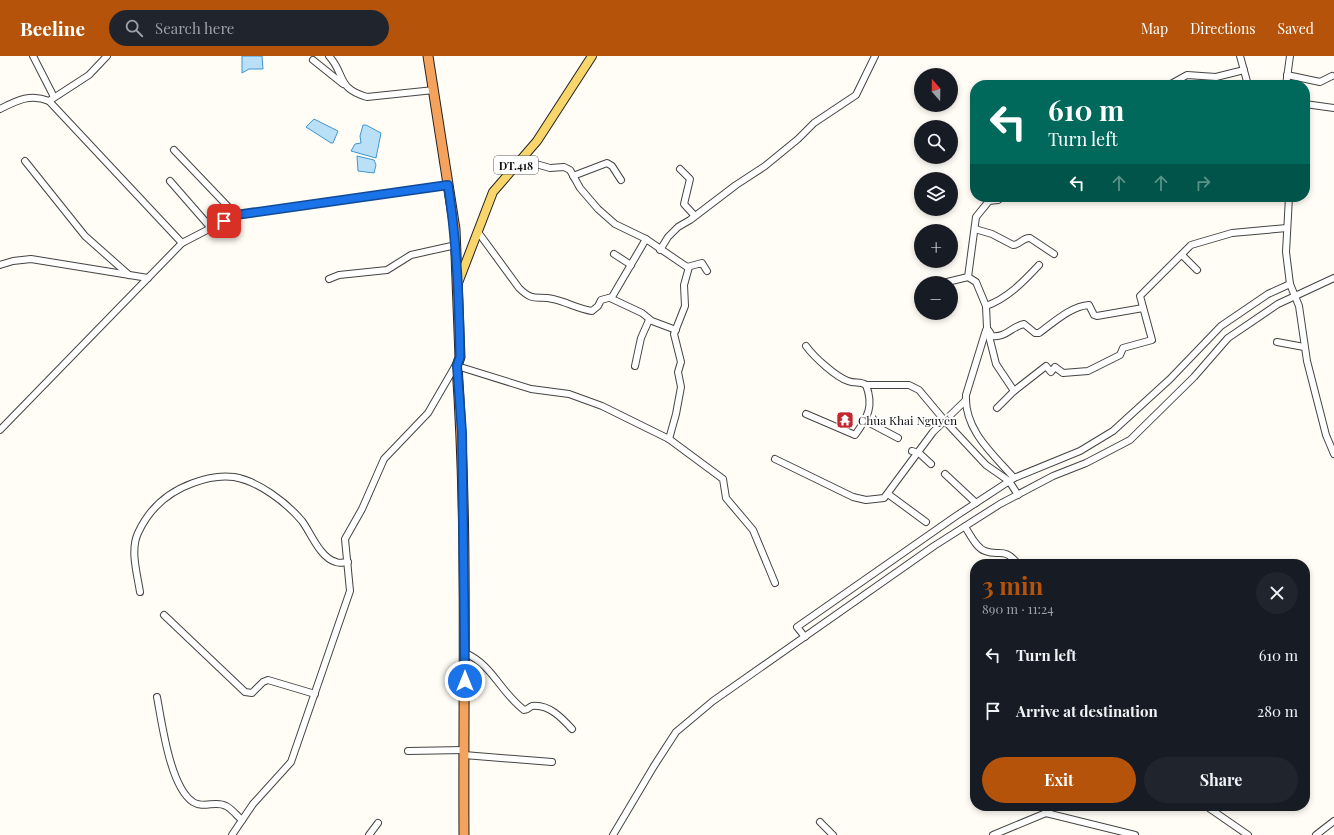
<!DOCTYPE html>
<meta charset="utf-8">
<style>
body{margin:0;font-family:"Playfair Display",serif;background:#20242c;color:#f1f3f6;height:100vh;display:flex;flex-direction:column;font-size:15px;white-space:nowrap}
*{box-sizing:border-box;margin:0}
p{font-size:13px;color:#9ea1a6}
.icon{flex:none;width:22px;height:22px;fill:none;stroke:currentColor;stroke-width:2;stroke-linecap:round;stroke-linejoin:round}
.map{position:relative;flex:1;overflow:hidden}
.details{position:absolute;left:970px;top:503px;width:340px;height:252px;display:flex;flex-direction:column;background:#171b24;border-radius:16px;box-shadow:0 2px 6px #0003}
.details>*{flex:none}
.banner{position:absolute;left:970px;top:24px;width:340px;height:122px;border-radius:16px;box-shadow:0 2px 6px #0003;background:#00695c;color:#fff;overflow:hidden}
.needle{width:26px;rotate:340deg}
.buttons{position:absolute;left:914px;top:12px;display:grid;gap:8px}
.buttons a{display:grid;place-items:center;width:44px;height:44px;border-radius:50%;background:#171b24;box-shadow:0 2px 6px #0003;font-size:20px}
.pin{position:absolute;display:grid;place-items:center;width:34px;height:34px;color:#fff;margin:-17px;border-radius:8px;box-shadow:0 2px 6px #0006}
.me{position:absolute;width:44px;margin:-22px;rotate:0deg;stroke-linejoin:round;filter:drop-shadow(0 0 3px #0008)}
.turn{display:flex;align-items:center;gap:14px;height:84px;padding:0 12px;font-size:18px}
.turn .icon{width:52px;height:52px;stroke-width:2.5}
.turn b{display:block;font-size:28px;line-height:34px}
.lanes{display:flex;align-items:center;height:38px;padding:0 12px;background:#0003;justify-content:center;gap:20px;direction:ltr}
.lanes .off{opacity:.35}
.round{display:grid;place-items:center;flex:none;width:42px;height:42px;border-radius:21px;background:#20242c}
.overview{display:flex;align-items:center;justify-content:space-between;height:68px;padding:0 12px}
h1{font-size:24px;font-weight:700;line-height:30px;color:#b45309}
.primary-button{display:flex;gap:8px;margin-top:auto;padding:8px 12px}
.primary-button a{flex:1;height:46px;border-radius:24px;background:#b45309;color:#fff;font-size:16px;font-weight:700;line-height:46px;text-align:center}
.primary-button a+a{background:#20242c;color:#f1f3f6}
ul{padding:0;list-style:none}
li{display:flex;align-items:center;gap:12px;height:56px;padding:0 12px}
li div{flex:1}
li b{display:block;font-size:15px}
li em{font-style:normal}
header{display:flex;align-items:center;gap:24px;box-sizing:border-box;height:56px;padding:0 20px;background:#b45309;color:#fff}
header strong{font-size:19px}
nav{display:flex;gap:22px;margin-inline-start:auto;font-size:14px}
.search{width:280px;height:36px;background:#20242c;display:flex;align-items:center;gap:10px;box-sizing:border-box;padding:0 14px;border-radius:22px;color:#9ea1a6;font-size:15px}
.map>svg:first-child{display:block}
.water{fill:#b9e0f7;stroke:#3f96cf}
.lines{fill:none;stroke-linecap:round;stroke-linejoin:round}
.minor-casing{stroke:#444;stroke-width:8}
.major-casing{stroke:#222;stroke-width:10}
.highway-casing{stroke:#222;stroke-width:11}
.minor{stroke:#fff;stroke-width:6}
.major{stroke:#f9d66b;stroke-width:8}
.highway{stroke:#f5a25d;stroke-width:9}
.route-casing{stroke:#114b97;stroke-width:10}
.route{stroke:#1a73e8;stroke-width:7}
.labels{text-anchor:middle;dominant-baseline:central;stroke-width:4;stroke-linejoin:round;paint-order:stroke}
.shield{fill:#fff;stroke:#585858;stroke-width:1}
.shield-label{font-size:11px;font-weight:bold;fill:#111}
.poi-label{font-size:12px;fill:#111;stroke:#fff;text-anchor:start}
</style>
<header>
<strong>Beeline</strong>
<div class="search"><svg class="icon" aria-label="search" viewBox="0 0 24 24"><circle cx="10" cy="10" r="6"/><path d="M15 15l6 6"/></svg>Search here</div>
<nav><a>Map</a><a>Directions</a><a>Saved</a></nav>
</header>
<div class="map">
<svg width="1334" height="779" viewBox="0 0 1334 779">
<rect width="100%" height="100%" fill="#fffdf5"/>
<g class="water">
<polygon points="242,0 262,0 263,13 249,13 242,17"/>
<polygon points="314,63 338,75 333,87 331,87 306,71"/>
<polygon points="363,69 366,69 381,77 376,102 351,95 355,88 361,87 360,80"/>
<polygon points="357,100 374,104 376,109 374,117 358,115"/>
</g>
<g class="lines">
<g class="minor-casing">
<g id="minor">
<polyline points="33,0 54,41"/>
<polyline points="107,0 89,19 49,45 182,187 236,159 448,129"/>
<path d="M 329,0 C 346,19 336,32 367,41 L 434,34"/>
<polyline points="1240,0 1248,29"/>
<polyline points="313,4 343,28"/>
<polyline points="1287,19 1320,26 1332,20"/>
<polyline points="1169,29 1187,19 1216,21 1244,14"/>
<polyline points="1286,29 1290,0"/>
<polyline points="1305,48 1334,52"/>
<path d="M 0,53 C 16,45 30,37 49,45"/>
<polyline points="174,94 236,159"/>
<polyline points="524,101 536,108 550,112 564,111 570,114 580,132 598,153 615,168 646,183 687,211 702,207 707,215"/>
<polyline points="25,105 85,180 129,219"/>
<polyline points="680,113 690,123 684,148 694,159"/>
<polyline points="573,120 607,107 612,110 621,124"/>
<polyline points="170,125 211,172"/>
<polyline points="1289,141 1286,196 1290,228 1299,250 1307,305 1326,379 1334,398"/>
<path d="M 975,173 L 992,178 L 1013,189 C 1020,189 1023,181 1030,182 L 1054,198"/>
<path d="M 478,176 L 519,232 C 534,247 537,239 553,243 C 567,246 578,253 592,255 L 598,250 L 601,244 L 612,241 L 646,183"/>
<polyline points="660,194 668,181 678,171 690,164 736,129 765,110 798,83 814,67 856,39 875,0"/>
<polyline points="614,198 631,209"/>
<polyline points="1182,199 1197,214"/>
<polyline points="0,209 13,205 31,203 148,222"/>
<polyline points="968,221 976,226 986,250 987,272 996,308 1014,335 1046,310 1051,316 1055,311 1063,317 1088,315 1120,299 1123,292 1152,284 1140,240 1191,189 1232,177 1287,172"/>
<polyline points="968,221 976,161 989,145 998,144 1002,141"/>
<polyline points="329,223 339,219 387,214 411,199 456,189"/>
<polyline points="943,227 968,221"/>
<polyline points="610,242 642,257 652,265 676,274"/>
<path d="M 986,250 C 1008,242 1023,226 1039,209"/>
<path d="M 986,274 L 966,339 C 964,374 993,398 1014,422"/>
<path d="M 989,275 L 992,280 C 1006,282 1012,270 1024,268 L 1035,277 L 1039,277 C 1053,267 1071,250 1089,249 L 1094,259 L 1097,260 L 1143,252"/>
<polyline points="1277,286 1304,291"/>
<path d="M 806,290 C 814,301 836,321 848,325 C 855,328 860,325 866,329 L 909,329 L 919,334 L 945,365 L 986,409 L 1009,425 L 1018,439"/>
<polyline points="457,310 531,333 569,338 602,350 669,383 723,423 726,442 753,474 775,527"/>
<polyline points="635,310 641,282 649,264"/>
<polyline points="997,352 1014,335"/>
<path d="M 806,358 L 855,379 C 868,361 874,350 866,329"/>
<polyline points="864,364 898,382"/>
<polyline points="0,374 182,187"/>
<polyline points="669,383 676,358 681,331 678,316 681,306 674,278 685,250 684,229 689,211"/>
<polyline points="912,395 919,397 931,408"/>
<polyline points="775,403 853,441 866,444 884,442 933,376 966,344"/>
<polyline points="945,418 976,447"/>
<polyline points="888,438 926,466"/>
<path d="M 965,471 C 970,478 976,492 985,495 C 1000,501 1003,490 1018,508"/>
<path d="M 140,536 C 137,517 130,494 138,477 C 149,453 168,436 193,427 C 206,422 220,419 234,421 C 258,425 286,446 302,465 C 311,477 320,502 336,506 C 339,508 344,506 348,506"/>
<polyline points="164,559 245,636 252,637 263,626 268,624 315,638"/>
<polyline points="805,581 797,571 956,460 1014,422 1080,395 1113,375 1170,323 1221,270 1268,238 1290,228"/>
<path d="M 465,597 C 493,609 500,636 524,654 C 528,654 529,651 532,650 C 549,648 562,662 572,673"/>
<path d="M 157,641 C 162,667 170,731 193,746 C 204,753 216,744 226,750 C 232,753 237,760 242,764"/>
<polyline points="408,695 464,694"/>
<polyline points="464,699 552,706"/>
<polyline points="1206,750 1248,779"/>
<polyline points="1046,757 1054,750"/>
<polyline points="820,766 833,779"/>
<polyline points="232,779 253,748 291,706 350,535 345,483 362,453 384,403 428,357 457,307"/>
<polyline points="369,779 378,767"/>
<polyline points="613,779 654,710 676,676 713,645 934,490 1000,448 1053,420 1086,407 1130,384 1194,321 1228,282 1278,248 1334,222"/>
<polyline points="993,779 1046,757 1135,779"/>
<polyline points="1316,779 1334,765"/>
</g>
</g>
<g class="major-casing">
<polyline id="major" points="458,227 493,136 537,85 592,0"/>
</g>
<g class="highway-casing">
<path id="highway" d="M 428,0 L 455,173 L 460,301 L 457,310 C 468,466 463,623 464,779"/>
</g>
<use href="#minor" class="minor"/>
<use href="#major" class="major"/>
<use href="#highway" class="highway"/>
</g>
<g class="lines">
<g class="route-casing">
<path id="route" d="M 224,165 L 236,159 L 448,129 C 457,187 459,243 460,301 L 457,310 L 462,377 L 465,625"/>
</g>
<use href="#route" class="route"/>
</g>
<defs>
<g id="temple-square" transform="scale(0.9)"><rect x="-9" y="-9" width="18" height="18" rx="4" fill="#c4262e" stroke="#fff"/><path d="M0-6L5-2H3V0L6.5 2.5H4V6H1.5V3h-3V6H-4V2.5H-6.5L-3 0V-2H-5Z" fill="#fff"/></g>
</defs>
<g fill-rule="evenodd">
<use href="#temple-square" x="845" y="364"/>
</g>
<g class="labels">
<rect class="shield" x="494" y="100" width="44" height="18" rx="3"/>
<g class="shield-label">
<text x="516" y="109">ĐT.418</text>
</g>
<g class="poi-label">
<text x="858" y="364">Chùa Khai Nguyên</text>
</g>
</g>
</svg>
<div class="buttons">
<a><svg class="needle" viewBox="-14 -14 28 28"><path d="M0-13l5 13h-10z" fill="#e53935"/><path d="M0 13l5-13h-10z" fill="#9ea1a6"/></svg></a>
<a><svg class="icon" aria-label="search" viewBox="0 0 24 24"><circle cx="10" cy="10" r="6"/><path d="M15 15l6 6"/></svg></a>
<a><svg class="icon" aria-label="layers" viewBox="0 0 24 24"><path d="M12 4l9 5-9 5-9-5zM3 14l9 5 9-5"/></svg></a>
<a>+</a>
<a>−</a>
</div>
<div class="pin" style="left:224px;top:165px;background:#d93025"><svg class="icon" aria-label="arrive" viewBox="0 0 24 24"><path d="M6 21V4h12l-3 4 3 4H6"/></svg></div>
<svg class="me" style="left:465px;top:625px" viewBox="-20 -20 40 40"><circle r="17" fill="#1a73e8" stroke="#fff" stroke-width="3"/><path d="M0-11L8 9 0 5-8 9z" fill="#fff"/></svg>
<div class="banner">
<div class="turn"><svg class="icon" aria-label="left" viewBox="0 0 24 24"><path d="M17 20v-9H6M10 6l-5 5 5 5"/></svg><div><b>610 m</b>Turn left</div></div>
<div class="lanes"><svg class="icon" aria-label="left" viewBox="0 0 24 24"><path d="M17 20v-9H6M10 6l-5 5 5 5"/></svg><svg class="icon off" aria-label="ahead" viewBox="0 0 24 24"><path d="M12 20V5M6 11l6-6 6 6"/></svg><svg class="icon off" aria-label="ahead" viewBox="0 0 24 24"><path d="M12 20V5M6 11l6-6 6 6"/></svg><svg class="icon off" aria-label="right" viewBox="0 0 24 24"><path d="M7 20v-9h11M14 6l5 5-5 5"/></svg></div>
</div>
<section class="details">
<div class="overview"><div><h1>3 min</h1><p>890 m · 11:24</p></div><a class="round"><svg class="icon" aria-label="close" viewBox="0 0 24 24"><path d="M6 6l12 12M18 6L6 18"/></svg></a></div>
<ul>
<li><svg class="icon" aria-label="left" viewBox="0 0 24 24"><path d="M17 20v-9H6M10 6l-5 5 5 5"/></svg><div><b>Turn left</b></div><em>610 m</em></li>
<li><svg class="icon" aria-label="arrive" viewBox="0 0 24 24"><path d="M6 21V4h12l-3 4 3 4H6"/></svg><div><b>Arrive at destination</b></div><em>280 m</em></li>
</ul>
<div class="primary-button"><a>Exit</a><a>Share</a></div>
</section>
</div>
